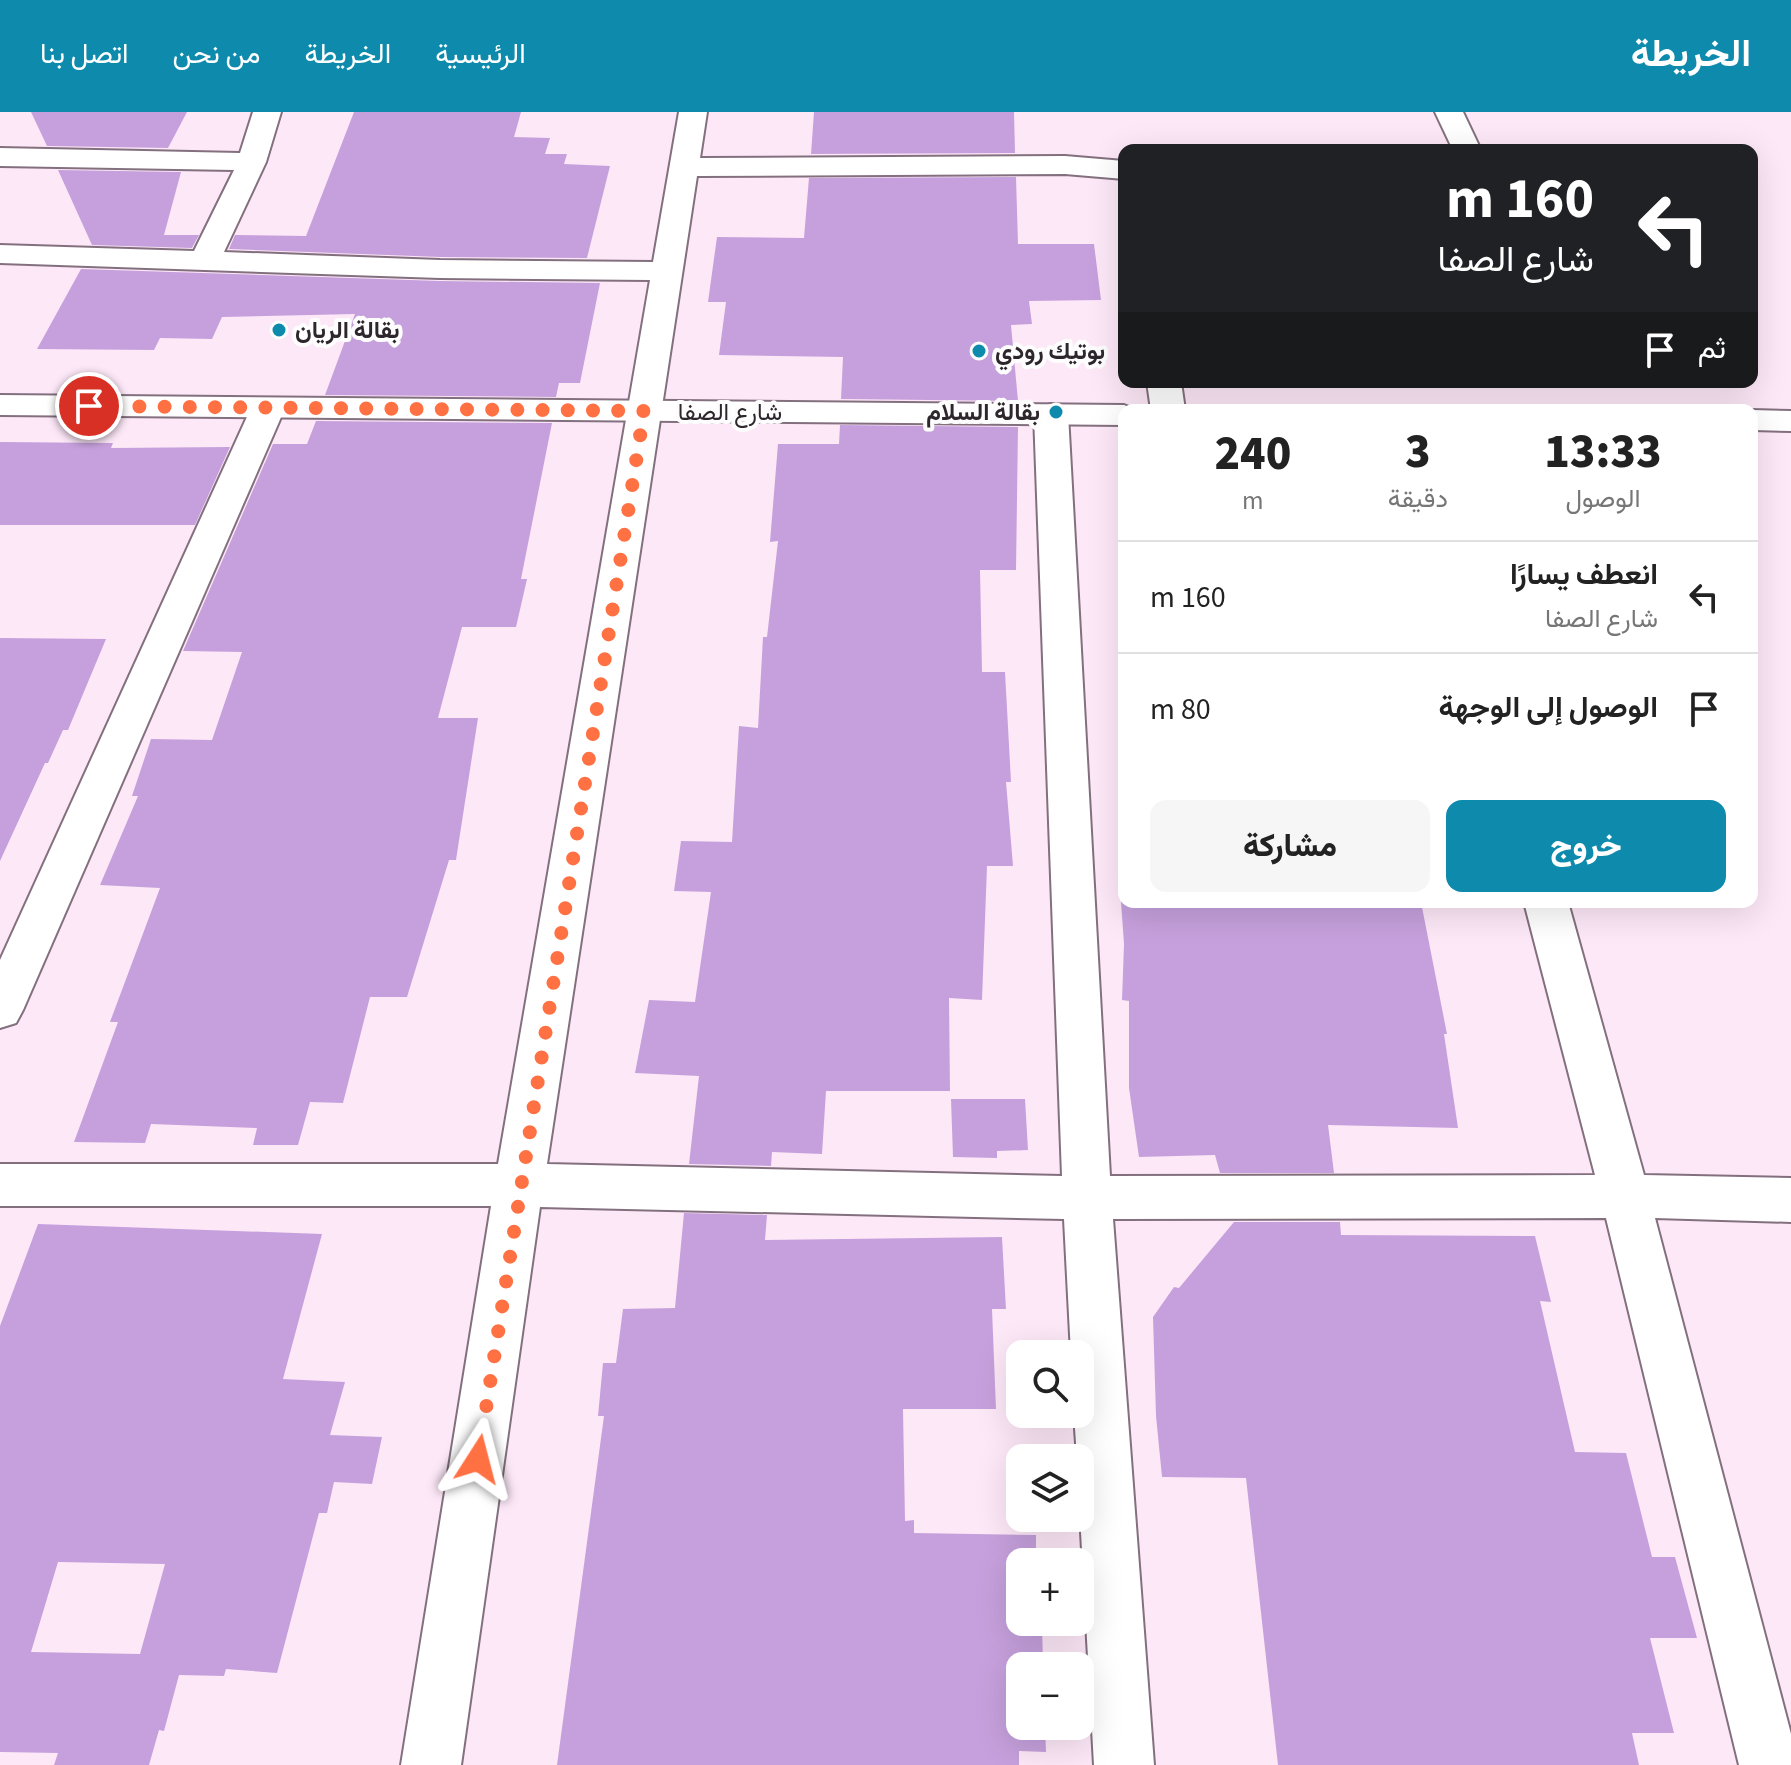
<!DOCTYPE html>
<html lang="ar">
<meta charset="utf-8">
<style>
body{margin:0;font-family:"Source Sans 3",Vazirmatn,sans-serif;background:#f6f6f6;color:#222;direction:rtl;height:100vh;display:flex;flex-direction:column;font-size:30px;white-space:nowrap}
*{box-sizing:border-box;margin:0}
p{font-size:26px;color:#767676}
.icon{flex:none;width:44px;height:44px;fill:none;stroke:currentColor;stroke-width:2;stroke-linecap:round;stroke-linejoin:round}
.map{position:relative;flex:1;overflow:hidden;direction:ltr}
.drawer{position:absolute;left:1118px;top:292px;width:640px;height:504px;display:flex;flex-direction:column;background:#fff;border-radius:16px;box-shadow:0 8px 32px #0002;direction:rtl}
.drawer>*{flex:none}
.banner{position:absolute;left:1118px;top:32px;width:640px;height:244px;border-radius:16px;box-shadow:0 8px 32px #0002;direction:rtl;background:#202124;color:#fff;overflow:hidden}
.tools{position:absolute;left:1006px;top:1228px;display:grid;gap:16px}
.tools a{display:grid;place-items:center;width:88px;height:88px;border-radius:16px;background:#fff;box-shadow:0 8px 32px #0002;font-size:40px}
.pin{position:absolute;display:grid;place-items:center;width:68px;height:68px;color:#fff;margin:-34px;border:4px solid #fff;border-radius:50%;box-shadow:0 2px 8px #0007}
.me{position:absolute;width:88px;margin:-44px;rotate:9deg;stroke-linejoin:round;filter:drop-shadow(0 0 6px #0008)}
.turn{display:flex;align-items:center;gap:28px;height:168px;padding:0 32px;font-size:36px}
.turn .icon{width:104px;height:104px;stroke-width:2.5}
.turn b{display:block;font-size:56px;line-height:68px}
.then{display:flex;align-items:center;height:76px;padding:0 32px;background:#0003;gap:16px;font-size:30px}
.eta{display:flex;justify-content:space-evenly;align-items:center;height:136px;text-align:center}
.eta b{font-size:48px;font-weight:800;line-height:56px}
.primary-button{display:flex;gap:16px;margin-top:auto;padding:16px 32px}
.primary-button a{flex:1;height:92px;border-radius:16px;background:#0d8aac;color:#fff;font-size:32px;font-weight:800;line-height:92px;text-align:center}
.primary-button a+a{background:#f6f6f6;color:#222}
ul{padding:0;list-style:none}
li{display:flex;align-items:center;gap:24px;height:112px;padding:0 32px;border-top:2px solid #e0e0e0}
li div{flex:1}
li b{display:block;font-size:30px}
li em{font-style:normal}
header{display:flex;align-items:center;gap:48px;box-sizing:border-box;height:112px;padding:0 40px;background:#0d8aac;color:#fff}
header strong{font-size:38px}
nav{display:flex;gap:44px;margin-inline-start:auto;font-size:28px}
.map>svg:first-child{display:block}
.building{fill:#c6a0dc;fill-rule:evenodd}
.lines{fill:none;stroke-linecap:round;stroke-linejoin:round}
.street-casing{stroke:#83707e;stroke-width:4}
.secondary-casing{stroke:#83707e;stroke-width:4}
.street{fill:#fff;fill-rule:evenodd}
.secondary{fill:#fff;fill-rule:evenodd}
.route{stroke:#ff7043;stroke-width:14;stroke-dasharray:0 25.2}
.poi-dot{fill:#0d8aac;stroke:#fdfdfd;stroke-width:3}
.labels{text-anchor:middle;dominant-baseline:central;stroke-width:8;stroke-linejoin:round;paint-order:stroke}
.far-poi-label{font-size:24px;font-weight:bold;fill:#2d262b;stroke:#fdfdfd;text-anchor:start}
.far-street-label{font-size:24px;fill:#2d262b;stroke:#fdfdfd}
</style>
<header>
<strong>الخريطة</strong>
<nav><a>الرئيسية</a><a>الخريطة</a><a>من نحن</a><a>اتصل بنا</a></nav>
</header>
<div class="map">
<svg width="1791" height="1653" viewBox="0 0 1791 1653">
<rect width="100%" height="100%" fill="#fde8f8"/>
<g class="building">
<polygon points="31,0 187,0 168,36 47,34"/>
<polygon points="354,0 521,0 514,25 550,26 545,42 567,42 564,52 610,54 587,146 440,145 229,137 235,123 306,124"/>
<polygon points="814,0 1014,0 1015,41 811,42"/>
<polygon points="58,58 181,60 164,123 199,123 192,136 92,133"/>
<polygon points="1016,65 1018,132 1094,132 1101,188 1029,189 1032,212 1011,213 1018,289 841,287 843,245 719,243 726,190 708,190 717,125 804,126 809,66"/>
<polygon points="81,157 440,169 600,171 580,271 559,271 556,285 325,283 355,202 222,205 212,227 160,226 154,238 37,237"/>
<polygon points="316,309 552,311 521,467 527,467 516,515 462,515 438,606 478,606 456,748 449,748 407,885 370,885 343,991 310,990 298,1033 253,1033 257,1016 151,1012 145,1031 74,1030 118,910 110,910 160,776 100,773 138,684 132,684 151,627 212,628 242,540 183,539 273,332 307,332"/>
<polygon points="840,313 1018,315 1016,458 980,458 982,560 1005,560 1011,670 1006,670 1013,754 987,754 982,888 949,886 950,979 826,979 822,1042 772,1040 771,1054 689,1052 699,964 635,961 649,888 695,890 711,780 674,779 681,729 732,730 739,614 758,616 763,525 767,525 778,429 770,430 778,332 839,332"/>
<polygon points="0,330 113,331 111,336 230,335 195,413 0,413"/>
<polygon points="0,526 106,527 68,618 63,618 48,651 45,651 0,749"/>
<polygon points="1121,790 1421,790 1447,922 1444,922 1458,1016 1328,1013 1334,1061 1220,1061 1215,1043 1139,1045 1129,976 1129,889 1122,888 1124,832"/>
<polygon points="951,987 1025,987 1028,1038 997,1039 997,1046 953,1045"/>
<polygon points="684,1101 767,1103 765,1128 1002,1125 1006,1197 992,1197 996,1297 903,1297 905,1409 914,1408 914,1421 1036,1423 1036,1450 1020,1450 1020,1510 1042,1510 1043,1554 1020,1554 1020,1614 1045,1614 1046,1640 1019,1639 1019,1653 557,1653 604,1304 598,1304 603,1251 616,1251 623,1197 675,1196"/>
<polygon points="1234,1110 1340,1110 1341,1123 1535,1124 1551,1190 1540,1189 1575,1340 1626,1341 1652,1445 1675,1445 1697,1526 1650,1526 1674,1621 1632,1621 1639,1653 1278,1653 1246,1366 1162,1365 1156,1304 1153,1205 1174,1175 1179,1176"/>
<path d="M 38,1112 L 322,1122 L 283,1267 L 345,1270 L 330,1323 L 382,1325 L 372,1372 L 334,1370 L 327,1401 L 319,1401 L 277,1561 L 226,1557 L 224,1564 L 179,1563 L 164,1619 L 159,1618 L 149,1653 L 54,1653 L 58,1641 L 0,1640 L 0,1214 ZM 58,1450 L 165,1452 L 140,1542 L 31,1540 Z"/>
</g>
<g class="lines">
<g class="street-casing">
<g id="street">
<polygon points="253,0 281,0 266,50 224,140 440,148 653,150 679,0 707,0 700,46 1065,44 1124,49 1124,67 1065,62 697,64 547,1052 1062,1064 1034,302 1039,295 1051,292 1063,295 1068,302 1110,1064 1595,1063 1524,790 1568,790 1644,1063 1791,1066 1791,1110 1655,1106 1791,1622 1791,1653 1739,1653 1606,1106 1113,1107 1154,1653 1094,1653 1080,1402 1080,1346 1077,1346 1074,1302 1080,1302 1080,1242 1071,1242 1064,1107 540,1095 461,1653 401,1653 491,1094 0,1094 0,1052 498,1052 650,168 440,166 0,151 0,133 194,139 234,58 0,54 0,36 240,41"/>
<polygon points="1435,0 1463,0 1481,38 1453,38"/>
<polygon points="1147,270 1181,270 1185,298 1151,298"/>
<polygon points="268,286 280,289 285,296 23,898 16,911 0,916 0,848 251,296 256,289"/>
</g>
</g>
<g class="secondary-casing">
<g id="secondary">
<polygon points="0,283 1124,293 1137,298 1124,298 1124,313 0,303"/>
<polygon points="1751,298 1752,298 1791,299 1791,319 1752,318"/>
</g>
</g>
<use href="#street" class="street"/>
<use href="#secondary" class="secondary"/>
</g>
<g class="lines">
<polyline class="route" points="89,294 644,299 478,1347"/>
</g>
<g class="poi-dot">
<circle cx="279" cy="218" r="8"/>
<circle cx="979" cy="239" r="8"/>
<circle cx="1056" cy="300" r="8"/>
</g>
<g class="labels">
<g class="far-poi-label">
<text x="295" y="218">بقالة الريان</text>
<text x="995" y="239">بوتيك رودي</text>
<text x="1040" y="300" text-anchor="end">بقالة السلام</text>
</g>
<g class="far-street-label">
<text x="730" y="300">شارع الصفا</text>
</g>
</g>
</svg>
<div class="tools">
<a><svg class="icon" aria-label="search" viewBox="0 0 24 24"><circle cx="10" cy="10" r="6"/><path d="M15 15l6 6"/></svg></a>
<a><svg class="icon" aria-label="layers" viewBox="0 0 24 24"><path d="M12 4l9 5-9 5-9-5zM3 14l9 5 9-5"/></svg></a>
<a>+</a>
<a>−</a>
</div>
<div class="pin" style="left:89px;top:294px;background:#d93025"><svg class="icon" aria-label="arrive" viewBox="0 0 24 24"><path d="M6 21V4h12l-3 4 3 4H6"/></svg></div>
<svg class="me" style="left:478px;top:1347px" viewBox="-20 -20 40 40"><path d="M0-17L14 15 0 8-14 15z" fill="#ff7043" stroke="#fff" stroke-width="4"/></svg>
<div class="banner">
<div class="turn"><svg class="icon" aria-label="left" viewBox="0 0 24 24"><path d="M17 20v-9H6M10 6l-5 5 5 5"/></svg><div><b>160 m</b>شارع الصفا</div></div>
<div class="then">ثم<svg class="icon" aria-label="arrive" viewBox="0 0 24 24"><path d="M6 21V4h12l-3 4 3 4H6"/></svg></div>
</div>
<section class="drawer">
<div class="eta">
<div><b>13:33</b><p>الوصول</p></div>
<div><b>3</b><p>دقيقة</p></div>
<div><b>240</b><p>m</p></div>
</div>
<ul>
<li><svg class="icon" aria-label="left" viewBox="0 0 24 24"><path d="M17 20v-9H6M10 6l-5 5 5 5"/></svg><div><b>انعطف يسارًا</b><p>شارع الصفا</p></div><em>160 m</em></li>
<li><svg class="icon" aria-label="arrive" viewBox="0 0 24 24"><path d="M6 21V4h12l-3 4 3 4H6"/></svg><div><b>الوصول إلى الوجهة</b></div><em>80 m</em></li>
</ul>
<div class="primary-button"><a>خروج</a><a>مشاركة</a></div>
</section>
</div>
